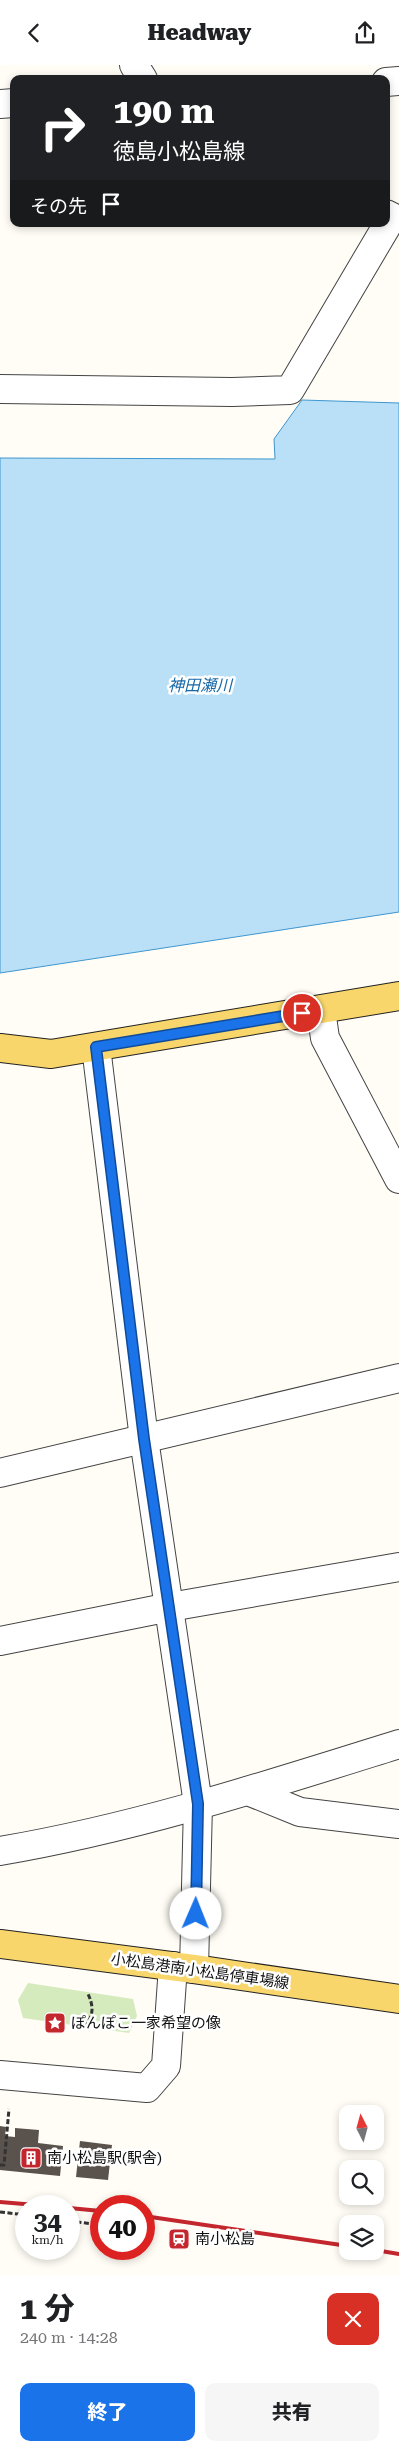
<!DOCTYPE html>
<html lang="ja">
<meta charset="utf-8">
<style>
body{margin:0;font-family:"Roboto Serif","Noto Sans JP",serif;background:#f6f6f6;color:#202124;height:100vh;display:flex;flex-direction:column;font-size:19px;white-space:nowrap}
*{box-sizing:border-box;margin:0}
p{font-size:16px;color:#757577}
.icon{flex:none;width:28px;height:28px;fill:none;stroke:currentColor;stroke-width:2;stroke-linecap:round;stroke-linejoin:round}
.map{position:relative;height:2211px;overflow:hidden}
.sheet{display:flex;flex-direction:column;background:#fff;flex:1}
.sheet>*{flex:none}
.top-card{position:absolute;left:10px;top:10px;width:380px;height:152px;border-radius:10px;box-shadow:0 2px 8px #0003;background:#202124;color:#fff;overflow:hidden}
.needle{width:32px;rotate:354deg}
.fabs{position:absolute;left:339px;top:2040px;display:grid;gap:10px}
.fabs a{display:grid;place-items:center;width:45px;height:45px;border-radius:10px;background:#fff;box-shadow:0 2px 8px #0003;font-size:25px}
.speed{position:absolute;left:15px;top:2130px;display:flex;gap:10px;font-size:25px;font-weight:700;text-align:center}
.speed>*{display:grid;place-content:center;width:65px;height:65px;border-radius:50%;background:#fff;box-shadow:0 2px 8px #0003;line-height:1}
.speed small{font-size:12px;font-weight:400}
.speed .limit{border:8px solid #d22;background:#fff;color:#111}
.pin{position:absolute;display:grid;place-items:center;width:42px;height:42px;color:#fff;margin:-21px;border:2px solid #fff;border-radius:50%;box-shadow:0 1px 5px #0007}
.me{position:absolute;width:55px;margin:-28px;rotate:1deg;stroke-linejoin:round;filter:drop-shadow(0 0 4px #0008)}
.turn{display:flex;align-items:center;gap:18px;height:105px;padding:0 20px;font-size:22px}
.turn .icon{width:65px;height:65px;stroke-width:2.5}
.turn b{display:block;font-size:35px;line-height:42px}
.then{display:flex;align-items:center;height:48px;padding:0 20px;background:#0003;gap:10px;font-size:19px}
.round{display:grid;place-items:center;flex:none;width:52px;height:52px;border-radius:10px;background:#f6f6f6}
.head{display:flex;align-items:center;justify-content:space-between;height:85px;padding:0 20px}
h1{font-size:30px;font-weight:800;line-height:38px}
.primary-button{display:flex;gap:10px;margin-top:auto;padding:10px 20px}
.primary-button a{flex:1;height:58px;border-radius:10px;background:#1a73e8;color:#fff;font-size:20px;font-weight:800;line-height:58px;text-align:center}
.primary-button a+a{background:#f6f6f6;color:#202124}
header{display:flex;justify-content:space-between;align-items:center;height:65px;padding:0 20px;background:#fff;font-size:22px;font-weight:800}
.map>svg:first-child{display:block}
.green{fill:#d5ebbd}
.water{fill:#b9e0f7;stroke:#3f96cf}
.building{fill:#5a524d}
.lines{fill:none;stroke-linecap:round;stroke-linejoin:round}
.minor-casing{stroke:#444;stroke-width:30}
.major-casing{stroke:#222;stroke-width:30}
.path{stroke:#333;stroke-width:3;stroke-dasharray:5 2.5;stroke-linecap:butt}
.minor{stroke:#fff;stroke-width:28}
.major{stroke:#f9d66b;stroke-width:28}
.rail{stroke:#c4262e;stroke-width:4}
.route-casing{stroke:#114b97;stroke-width:12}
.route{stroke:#1a73e8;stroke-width:9}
.labels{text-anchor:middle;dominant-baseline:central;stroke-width:5;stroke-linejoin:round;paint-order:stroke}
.street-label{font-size:15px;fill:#111;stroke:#fff}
.poi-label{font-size:15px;fill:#111;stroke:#fff;text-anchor:start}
.water-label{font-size:16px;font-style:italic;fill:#1768a6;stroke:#fff}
</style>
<header><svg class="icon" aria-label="back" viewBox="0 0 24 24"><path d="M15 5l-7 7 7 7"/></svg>Headway<svg class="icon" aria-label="share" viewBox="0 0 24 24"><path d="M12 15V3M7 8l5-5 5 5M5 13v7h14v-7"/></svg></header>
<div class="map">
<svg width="399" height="2211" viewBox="0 0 399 2211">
<rect width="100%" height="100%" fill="#fffdf5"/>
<polygon class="green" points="28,1918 133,1934 137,1951 129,1968 23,1953 18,1935"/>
<polygon class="water" points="302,335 399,338 399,847 0,908 0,393 275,394 274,374"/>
<g class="building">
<polygon points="0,2061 6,2062 5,2071 15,2072 15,2063 39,2065 38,2078 63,2081 60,2111 0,2105"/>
<polygon points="80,2076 112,2080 108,2115 76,2112"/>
</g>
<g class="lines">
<g class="minor-casing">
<g id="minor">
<polyline points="134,0 143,14"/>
<polyline points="386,17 399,16"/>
<polyline points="0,39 14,38"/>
<polyline points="0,324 232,327 290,325 392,152 386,149"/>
<polyline points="321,945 325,973 399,1114"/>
<polyline points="96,982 144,1374 198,1739 194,1904"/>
<polyline points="0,1408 399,1313"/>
<polyline points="0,1576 170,1542 399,1502"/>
<polyline points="248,1726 300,1747 399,1759"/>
<path d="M 0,1786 C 136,1763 268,1720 399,1679"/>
<polyline points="0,2010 147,2023 166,2001 173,1901"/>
</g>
</g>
<g class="major-casing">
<g id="major">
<polyline points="0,983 51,989 399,931"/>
<polyline points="0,1879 194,1904 399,1934"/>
</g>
</g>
<g class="path">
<path d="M 85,1962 C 94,1949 94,1941 87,1927"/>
<polyline points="0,2100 4,2100 9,2044"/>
<polyline points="0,2147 26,2150"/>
<polyline points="69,2156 101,2160"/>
</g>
<use href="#minor" class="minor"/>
<use href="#major" class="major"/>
<g class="rail">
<polyline points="0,2137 48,2141"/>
<polyline points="69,2143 101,2146"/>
<polyline points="144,2151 348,2181"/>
<polyline points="375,2185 399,2189"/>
</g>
</g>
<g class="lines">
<g class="route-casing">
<polyline id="route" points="196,1849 198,1739 144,1374 96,982 302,948"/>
</g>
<use href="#route" class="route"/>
</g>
<defs>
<g id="sight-square" transform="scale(1.125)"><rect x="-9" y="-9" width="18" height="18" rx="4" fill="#c4262e" stroke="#fff"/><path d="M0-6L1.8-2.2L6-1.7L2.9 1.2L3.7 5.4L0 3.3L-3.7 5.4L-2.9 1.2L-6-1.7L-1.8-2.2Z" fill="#fff"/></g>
<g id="building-square" transform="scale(1.125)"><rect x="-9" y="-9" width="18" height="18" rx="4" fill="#c4262e" stroke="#fff"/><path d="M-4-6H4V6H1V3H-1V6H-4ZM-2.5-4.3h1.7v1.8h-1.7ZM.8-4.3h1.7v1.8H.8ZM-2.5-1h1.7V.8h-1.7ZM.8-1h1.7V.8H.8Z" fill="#fff"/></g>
<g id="station-square" transform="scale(1.125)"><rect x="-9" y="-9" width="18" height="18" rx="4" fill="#c4262e" stroke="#fff"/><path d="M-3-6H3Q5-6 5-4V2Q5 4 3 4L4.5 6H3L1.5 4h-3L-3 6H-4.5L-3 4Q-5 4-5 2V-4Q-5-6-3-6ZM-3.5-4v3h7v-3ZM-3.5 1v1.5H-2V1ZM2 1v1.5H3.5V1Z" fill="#fff"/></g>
</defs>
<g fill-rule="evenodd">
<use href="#sight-square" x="55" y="1958"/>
<use href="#building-square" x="31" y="2093"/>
<use href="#station-square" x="179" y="2174"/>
</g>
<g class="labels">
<g class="street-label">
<text transform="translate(200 1906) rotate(8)">小松島港南小松島停車場線</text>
</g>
<g class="poi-label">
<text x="71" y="1958">ぽんぽこ一家希望の像</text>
<text x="47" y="2093">南小松島駅(駅舎)</text>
<text x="195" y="2174">南小松島</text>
</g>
<g class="water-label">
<text x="200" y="620">神田瀬川</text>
</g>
</g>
</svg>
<div class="fabs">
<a><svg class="needle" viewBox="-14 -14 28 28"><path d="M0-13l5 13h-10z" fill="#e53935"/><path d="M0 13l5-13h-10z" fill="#757577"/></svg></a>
<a><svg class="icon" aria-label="search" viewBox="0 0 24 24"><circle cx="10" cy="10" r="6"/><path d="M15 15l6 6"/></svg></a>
<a><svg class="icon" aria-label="layers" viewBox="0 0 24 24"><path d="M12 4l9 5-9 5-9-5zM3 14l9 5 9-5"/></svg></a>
</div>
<div class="speed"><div>34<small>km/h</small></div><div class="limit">40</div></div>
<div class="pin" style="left:302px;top:948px;background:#d93025"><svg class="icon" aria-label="arrive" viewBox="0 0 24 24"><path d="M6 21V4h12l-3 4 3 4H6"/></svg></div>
<svg class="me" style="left:196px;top:1849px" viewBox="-20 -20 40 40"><circle r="19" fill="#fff"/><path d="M0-13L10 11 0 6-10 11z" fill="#1a73e8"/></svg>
<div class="top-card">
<div class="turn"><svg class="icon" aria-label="right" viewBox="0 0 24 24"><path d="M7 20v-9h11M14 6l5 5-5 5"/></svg><div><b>190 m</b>徳島小松島線</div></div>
<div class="then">その先<svg class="icon" aria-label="arrive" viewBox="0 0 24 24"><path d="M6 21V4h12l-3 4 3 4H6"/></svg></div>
</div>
</div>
<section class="sheet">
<div class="head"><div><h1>1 分</h1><p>240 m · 14:28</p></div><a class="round" style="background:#d93025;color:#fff"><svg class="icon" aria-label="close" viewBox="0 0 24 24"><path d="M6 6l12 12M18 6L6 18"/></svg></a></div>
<div class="primary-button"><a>終了</a><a>共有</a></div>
</section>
